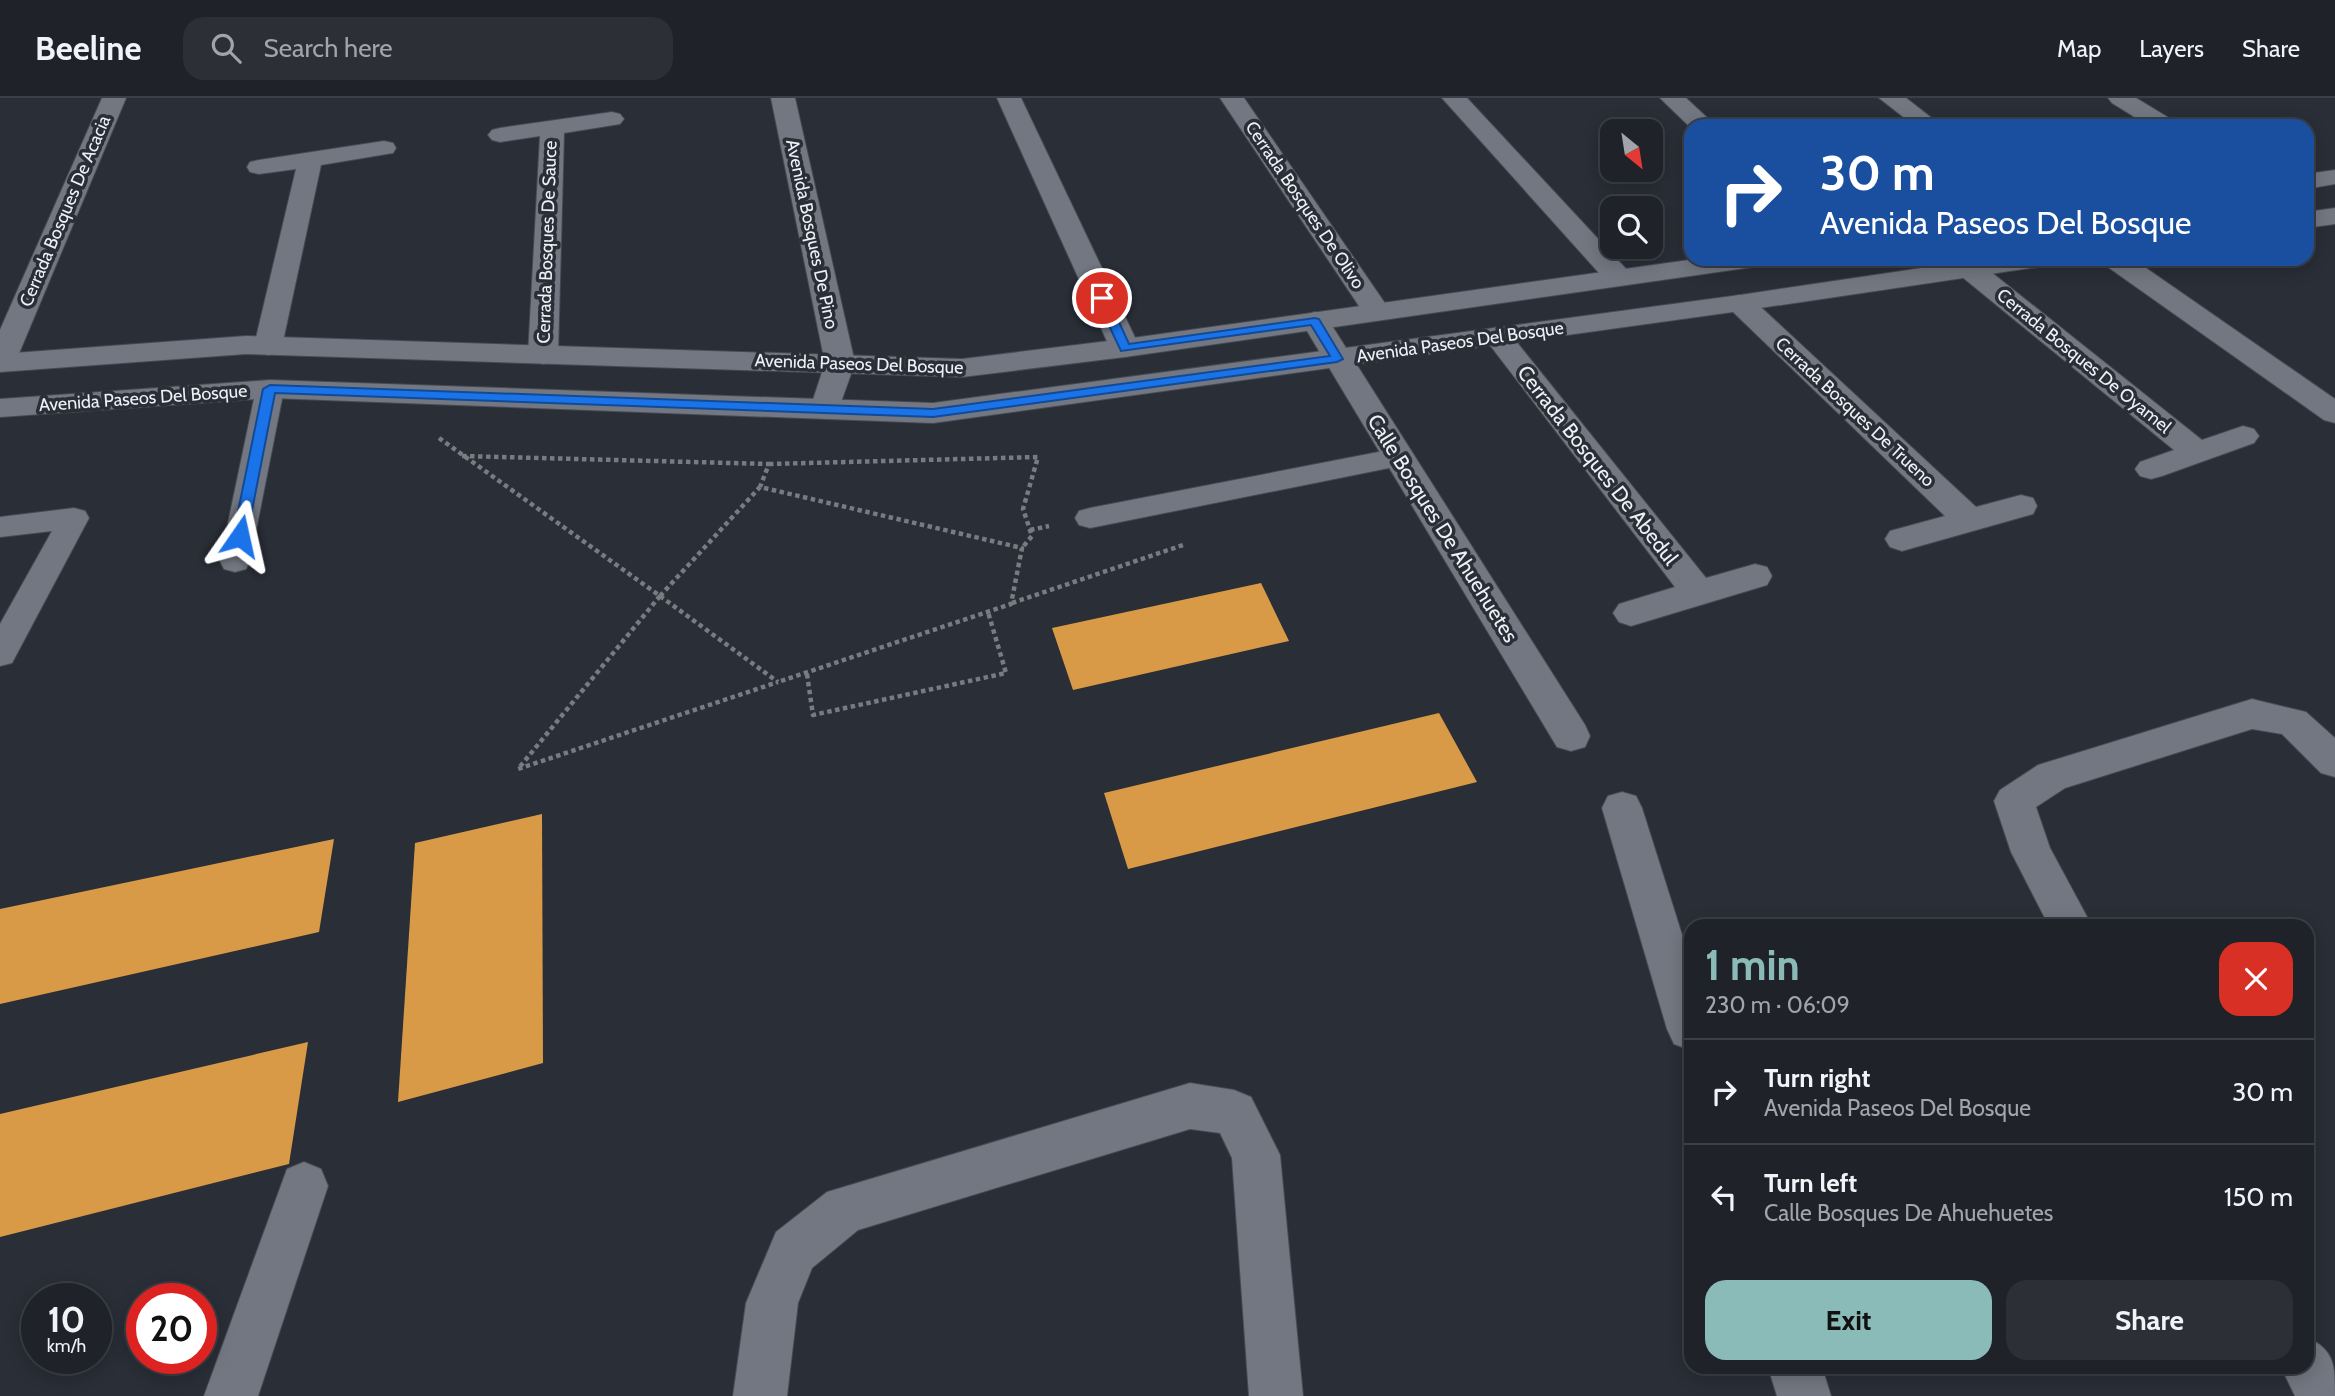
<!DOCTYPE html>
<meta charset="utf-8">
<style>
body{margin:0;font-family:Cabin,sans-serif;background:#2c2f35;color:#f1f3f6;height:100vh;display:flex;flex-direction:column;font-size:26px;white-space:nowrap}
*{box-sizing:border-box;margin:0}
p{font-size:23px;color:#a1a4a8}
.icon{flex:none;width:38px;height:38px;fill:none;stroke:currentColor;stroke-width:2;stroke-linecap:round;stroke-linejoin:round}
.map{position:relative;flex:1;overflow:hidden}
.side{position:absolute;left:1684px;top:821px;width:630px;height:455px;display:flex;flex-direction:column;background:#1f2229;border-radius:21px;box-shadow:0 4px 18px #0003,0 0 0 2px #3c3f46}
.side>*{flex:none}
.guide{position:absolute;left:1684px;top:21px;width:630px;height:147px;border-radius:21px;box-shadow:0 4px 18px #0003,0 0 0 2px #3c3f46;background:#1a4fa0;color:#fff;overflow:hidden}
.needle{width:46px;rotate:150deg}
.tools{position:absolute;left:1600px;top:21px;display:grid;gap:14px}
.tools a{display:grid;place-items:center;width:63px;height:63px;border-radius:14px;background:#1f2229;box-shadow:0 4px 18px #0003,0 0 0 2px #3c3f46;font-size:35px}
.speed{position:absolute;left:21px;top:1185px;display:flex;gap:14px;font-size:35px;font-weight:700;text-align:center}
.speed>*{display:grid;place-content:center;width:91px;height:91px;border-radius:50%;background:#1f2229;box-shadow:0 4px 18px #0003,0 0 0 2px #3c3f46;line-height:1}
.speed small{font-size:18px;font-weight:400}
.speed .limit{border:10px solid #d22;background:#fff;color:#111}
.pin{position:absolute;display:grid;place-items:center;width:60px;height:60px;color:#fff;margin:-30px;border:4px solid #fff;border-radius:50%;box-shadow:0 2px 7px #0007}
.me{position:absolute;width:77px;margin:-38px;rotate:11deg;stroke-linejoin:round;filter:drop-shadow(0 0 5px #0008)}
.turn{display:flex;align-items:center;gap:24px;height:147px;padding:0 21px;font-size:32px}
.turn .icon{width:91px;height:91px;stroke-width:2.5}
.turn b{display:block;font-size:49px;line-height:60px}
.round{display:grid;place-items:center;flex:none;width:74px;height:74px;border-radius:21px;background:#2c2f35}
.head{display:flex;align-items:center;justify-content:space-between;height:119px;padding:0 21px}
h1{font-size:42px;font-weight:800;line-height:52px;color:#8bbbb9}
.cta{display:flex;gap:14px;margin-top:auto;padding:14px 21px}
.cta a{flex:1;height:80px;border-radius:21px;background:#8bbbb9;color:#111;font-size:28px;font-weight:800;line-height:80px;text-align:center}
.cta a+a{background:#2c2f35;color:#f1f3f6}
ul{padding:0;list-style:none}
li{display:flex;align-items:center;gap:21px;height:105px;padding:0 21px;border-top:2px solid #3c3f46}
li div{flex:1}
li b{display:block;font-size:26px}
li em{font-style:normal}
header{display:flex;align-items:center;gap:42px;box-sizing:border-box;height:98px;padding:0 35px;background:#1f2229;border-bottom:2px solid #3c3f46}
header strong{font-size:33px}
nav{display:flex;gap:38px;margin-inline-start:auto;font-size:24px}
.search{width:490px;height:63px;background:#2c2f35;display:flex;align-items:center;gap:18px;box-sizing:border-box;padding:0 24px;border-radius:21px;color:#a1a4a8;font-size:26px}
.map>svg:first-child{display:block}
.building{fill:#d99a47}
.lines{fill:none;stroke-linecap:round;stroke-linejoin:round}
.lane-casing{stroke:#474a52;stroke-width:2}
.street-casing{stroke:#474a52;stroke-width:2}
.secondary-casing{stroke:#474a52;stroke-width:2}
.path{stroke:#777c83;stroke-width:4.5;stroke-dasharray:4.5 3.5;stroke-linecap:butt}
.lane{fill:#727781;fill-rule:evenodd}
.street{fill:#727781;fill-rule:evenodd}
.secondary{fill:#727781;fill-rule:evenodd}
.route{fill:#1a73e8;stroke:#114b97;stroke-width:2}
.labels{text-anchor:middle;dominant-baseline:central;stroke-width:7;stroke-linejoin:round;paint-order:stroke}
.far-street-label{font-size:18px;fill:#edf0f6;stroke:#292e37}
.street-label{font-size:21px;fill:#edf0f6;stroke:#292e37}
</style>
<header>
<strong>Beeline</strong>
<div class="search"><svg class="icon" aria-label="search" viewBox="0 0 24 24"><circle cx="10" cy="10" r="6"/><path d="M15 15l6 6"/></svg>Search here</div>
<nav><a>Map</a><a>Layers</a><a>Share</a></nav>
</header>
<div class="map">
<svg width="2335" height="1298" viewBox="0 0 2335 1298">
<rect width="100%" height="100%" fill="#292e37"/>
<g class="building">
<polygon points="1261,485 1289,543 1073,592 1052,530"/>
<polygon points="1439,615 1477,684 1128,771 1104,695"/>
<polygon points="542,716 543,965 398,1004 415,745"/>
<polygon points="334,741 319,834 0,906 0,811"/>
<polygon points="308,944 289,1066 0,1139 0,1016"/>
</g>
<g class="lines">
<g class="lane-casing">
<g id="lane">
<polygon points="270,283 280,285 284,291 250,463 246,471 235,474 224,471 220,463 256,291 260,285"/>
<polygon points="1399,350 1409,352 1413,359 1409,366 1090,430 1079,427 1075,420 1079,413 1090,410"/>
<polygon points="74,410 85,413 89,420 12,565 0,568 0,526 52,433 0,439 0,419"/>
</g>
</g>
<g class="street-casing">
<g id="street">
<polygon points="102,0 126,0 15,265 10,271 0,274 0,232"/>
<polygon points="771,0 795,0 855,265 836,318 825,321 814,318 810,311 825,265"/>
<polygon points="997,0 1021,0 1140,250 1135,256 1125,259 1115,256 1110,250"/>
<polygon points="1220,0 1244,0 1391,214 1387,220 1377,222 1367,220"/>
<polygon points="1442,0 1467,0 1628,173 1632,179 1628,185 1618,187 1608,185"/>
<polygon points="1660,0 1686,0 1716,28 1690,29"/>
<polygon points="1879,0 1906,0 1942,28 1915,28"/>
<polygon points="2108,0 2136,0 2174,23 2178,28 2149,28 2112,5"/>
<polygon points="612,14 620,16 624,21 620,26 564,35 558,257 553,263 543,266 533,263 528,257 540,38 500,44 492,42 488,37 492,32 500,30"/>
<polygon points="384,43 393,45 396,50 393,55 321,67 282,248 278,254 268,257 258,254 254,248 296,71 259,76 250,74 247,69 250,64 259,62"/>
<polygon points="2102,161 2133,161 2335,301 2335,325 2324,322 2105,167"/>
<polygon points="1971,164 1981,166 2202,342 2243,328 2254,331 2259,338 2254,345 2162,378 2151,381 2140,378 2135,371 2140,364 2174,352 1961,178 1957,172 1961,166"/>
<polygon points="1740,197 1750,199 1976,409 2021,397 2033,400 2037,408 2033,416 1902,453 1890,449 1885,441 1890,433 1945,418 1730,211 1726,205 1730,199"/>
<polygon points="1315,214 1325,217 1329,223 1585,627 1590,638 1585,649 1571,653 1557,649 1301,223 1305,217"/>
<polygon points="1497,229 1507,232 1706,480 1755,466 1767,469 1772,478 1767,487 1631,528 1619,524 1613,515 1619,506 1675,489 1483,238 1487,232"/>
<polygon points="2252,601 2306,614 2335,640 2335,679 2321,675 2282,636 2252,631 2065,690 2036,709 2050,750 2092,828 2049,828 2011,754 1994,703 2000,692 2038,667"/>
<polygon points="1622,694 1636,698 1642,710 1690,862 1690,952 1674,946 1667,931 1602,710 1608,698"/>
<polygon points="1190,985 1234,992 1251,999 1280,1057 1303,1298 1249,1298 1232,1060 1220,1035 1190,1031 858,1132 812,1170 798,1205 787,1298 733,1298 746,1205 776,1134 827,1094"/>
<polygon points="304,1064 321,1071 328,1088 258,1298 204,1298 287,1071"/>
<path d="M 2306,1239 C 2335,1252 2335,1267 2335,1298 L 2295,1298 L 2281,1269 L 2306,1269 Z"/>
<polygon points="1768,1269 1822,1269 1831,1298 1777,1298"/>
</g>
</g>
<g class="secondary-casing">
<g id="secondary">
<polygon points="2335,72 2335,86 2306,91 2306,76"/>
<polygon points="2335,110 2335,126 2306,130 2306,114"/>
<polygon points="1696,161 1766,161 1763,167 1753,169 1125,259 962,279 246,256 0,274 0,256 246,238 962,261 1125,241"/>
<polygon points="1983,161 2051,161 2048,167 2038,169 1740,213 933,325 270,300 0,319 0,301 270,282 933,305 1740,197"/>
</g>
</g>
<g class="path">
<polyline points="439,340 660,498"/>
<polyline points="462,358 769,366 760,389"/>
<polyline points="769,366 1038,359 1023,411 1032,438 1022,450"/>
<polyline points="1030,432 1049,428"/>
<polyline points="660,498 778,584"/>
<polyline points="660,498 518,671 778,584"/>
<polyline points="660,498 760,389 1022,450 1011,506 778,584"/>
<polyline points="1012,505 1183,447"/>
<polyline points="807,576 813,617 1006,575 988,514"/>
</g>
<use href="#lane" class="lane"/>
<use href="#street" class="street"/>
<use href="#secondary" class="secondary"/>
</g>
<polygon class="route" points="1102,197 1108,200 1129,246 1315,220 1319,221 1343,261 1337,264 933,319 275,295 247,438 240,443 233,438 263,291 270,287 933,311 1330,258 1311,227 1121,253 1096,200"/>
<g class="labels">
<g class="far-street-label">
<text transform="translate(1305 107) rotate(56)">Cerrada Bosques De Olivo</text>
<text transform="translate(65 113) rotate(-67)">Cerrada Bosques De Acacia</text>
<text transform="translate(812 136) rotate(78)">Avenida Bosques De Pino</text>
<text transform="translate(547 144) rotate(-88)">Cerrada Bosques De Sauce</text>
<text transform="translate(1460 244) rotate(-8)">Avenida Paseos Del Bosque</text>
<text transform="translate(2084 263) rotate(39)">Cerrada Bosques De Oyamel</text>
<text transform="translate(859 266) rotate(2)">Avenida Paseos Del Bosque</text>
<text transform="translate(143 300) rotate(-4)">Avenida Paseos Del Bosque</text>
<text transform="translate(1855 314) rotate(43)">Cerrada Bosques De Trueno</text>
</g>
<g class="street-label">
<text transform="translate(1598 367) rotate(52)">Cerrada Bosques De Abedul</text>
<text transform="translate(1443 430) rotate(58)">Calle Bosques De Ahuehuetes</text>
</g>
</g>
</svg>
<div class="tools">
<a><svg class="needle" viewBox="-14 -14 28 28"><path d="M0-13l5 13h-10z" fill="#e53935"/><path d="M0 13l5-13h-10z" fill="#a1a4a8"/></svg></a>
<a><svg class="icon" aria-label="search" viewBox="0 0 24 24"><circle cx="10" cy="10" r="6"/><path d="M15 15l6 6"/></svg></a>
</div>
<div class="speed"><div>10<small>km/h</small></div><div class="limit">20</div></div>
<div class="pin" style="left:1102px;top:200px;background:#d93025"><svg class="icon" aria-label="arrive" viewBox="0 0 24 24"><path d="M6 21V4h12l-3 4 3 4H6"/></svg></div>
<svg class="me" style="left:240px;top:438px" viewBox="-20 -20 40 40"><path d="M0-17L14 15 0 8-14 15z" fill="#1a73e8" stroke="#fff" stroke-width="4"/></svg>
<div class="guide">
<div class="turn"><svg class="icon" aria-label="right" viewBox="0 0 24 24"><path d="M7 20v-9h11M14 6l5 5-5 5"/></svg><div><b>30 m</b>Avenida Paseos Del Bosque</div></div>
</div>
<section class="side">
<div class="head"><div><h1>1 min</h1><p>230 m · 06:09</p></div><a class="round" style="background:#d93025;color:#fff"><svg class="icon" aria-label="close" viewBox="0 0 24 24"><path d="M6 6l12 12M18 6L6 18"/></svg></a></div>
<ul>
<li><svg class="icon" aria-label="right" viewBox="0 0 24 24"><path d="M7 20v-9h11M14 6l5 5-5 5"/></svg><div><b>Turn right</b><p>Avenida Paseos Del Bosque</p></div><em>30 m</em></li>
<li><svg class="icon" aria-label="left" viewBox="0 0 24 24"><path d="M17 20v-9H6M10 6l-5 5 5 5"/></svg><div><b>Turn left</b><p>Calle Bosques De Ahuehuetes</p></div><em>150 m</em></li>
</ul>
<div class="cta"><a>Exit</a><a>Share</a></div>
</section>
</div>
